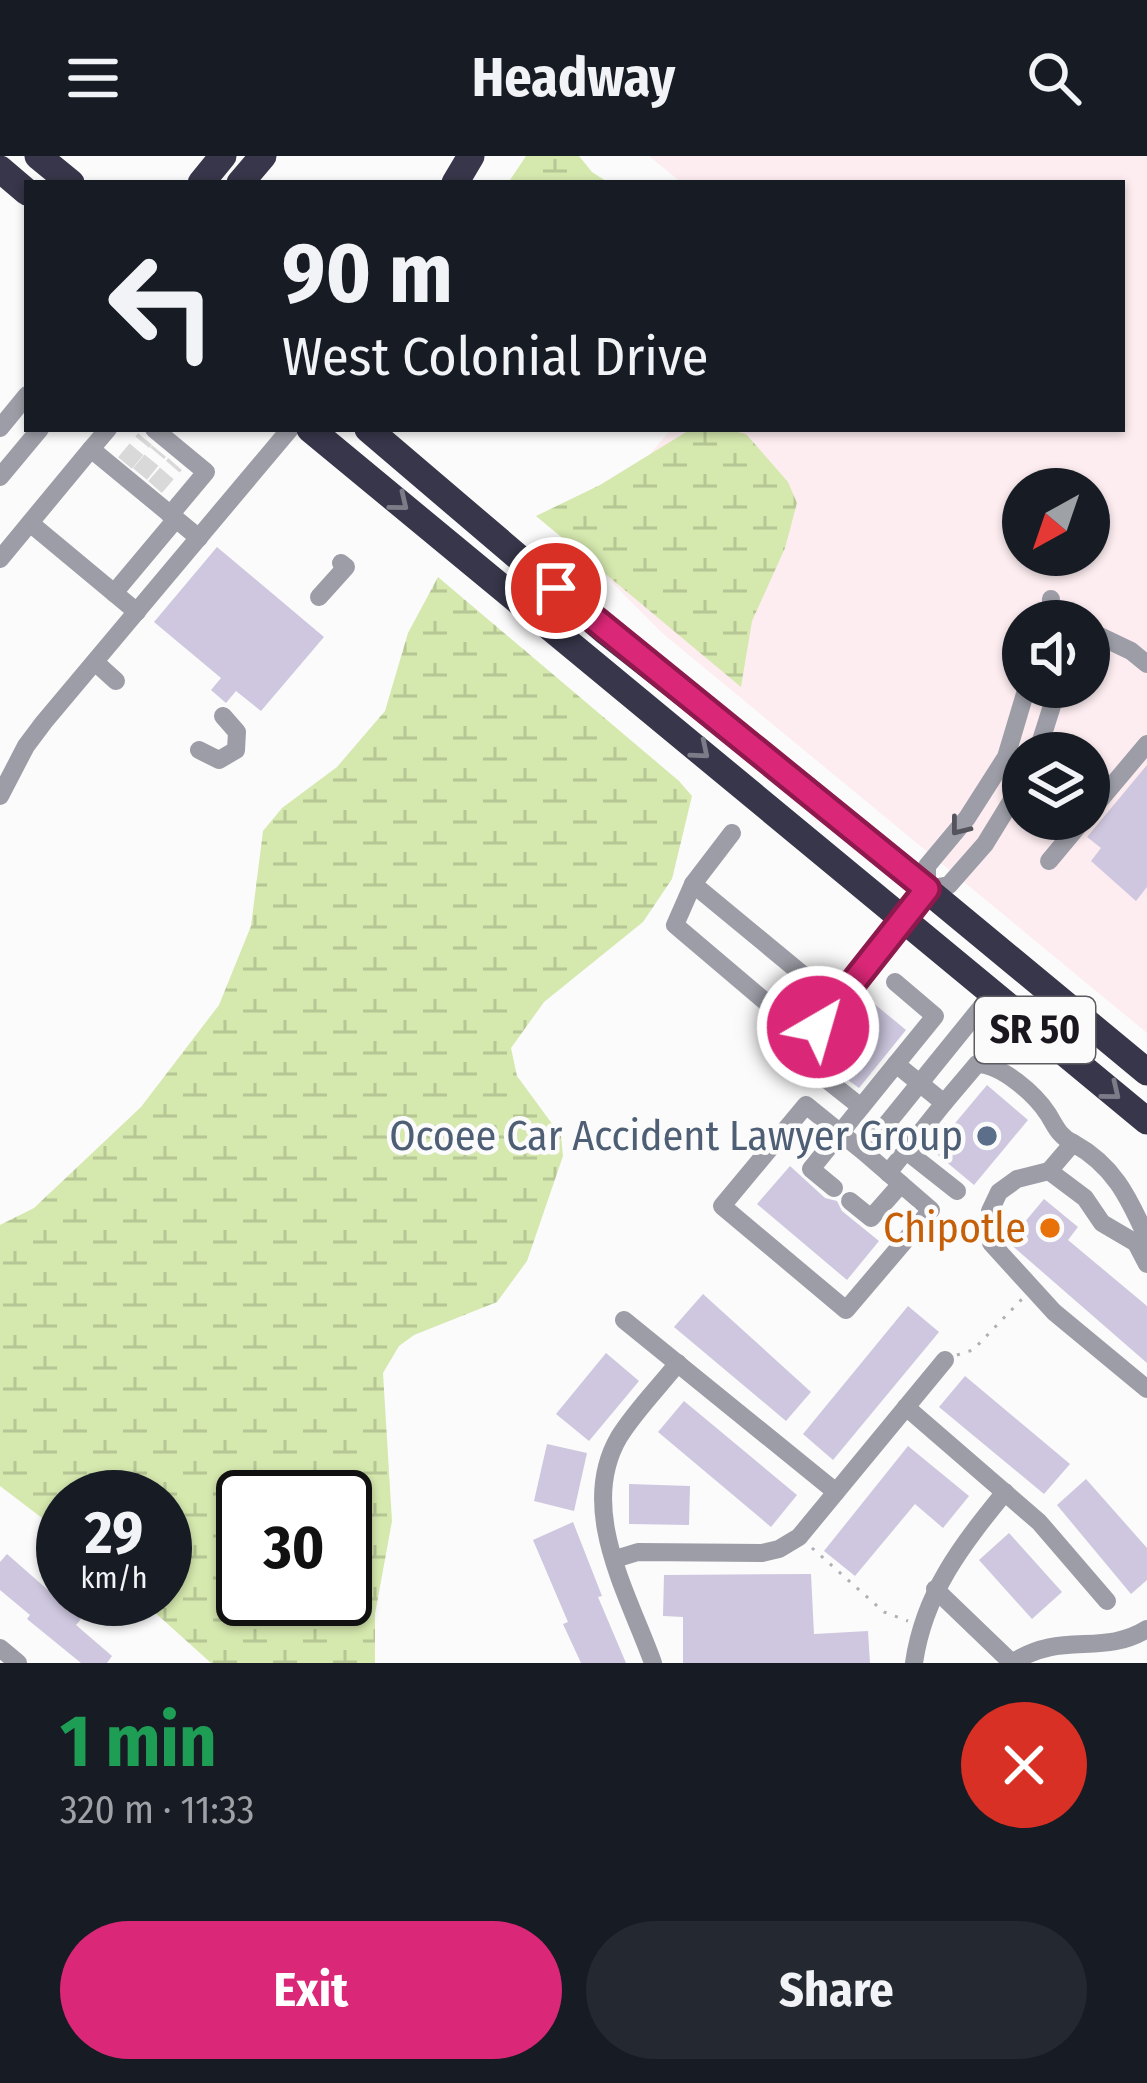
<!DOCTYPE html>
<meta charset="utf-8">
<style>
body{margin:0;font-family:"Fira Sans Condensed",sans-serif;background:#242831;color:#f1f3f6;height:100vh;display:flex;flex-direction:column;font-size:45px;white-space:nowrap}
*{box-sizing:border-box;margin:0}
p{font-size:39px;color:#9ea1a6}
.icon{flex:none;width:66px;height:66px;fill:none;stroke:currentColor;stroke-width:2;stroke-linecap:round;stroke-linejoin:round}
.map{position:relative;height:1507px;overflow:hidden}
.panel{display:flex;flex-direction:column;background:#171b24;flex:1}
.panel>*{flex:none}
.top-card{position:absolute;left:24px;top:24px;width:1101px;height:252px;border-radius:0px;box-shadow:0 3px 9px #0004;background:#171b24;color:#f1f3f6;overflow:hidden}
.needle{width:78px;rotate:220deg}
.fabs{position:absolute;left:1002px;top:312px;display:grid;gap:24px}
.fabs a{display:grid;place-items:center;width:108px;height:108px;border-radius:50%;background:#171b24;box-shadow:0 3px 9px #0004;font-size:60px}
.speed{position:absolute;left:36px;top:1314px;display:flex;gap:24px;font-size:60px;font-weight:700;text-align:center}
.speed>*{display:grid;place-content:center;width:156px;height:156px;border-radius:50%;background:#171b24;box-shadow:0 3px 9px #0004;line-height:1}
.speed small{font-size:30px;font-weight:400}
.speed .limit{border:6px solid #111;border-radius:18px;background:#fff;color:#111}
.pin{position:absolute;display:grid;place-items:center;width:102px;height:102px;color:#fff;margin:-51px;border:6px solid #fff;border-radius:50%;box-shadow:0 3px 12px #0007}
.me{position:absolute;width:132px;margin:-66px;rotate:38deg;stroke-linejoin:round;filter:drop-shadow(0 0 9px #0008)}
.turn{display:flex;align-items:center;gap:42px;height:252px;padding:0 60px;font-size:54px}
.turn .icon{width:156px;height:156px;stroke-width:2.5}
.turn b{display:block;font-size:84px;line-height:102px}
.round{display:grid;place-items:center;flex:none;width:126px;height:126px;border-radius:63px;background:#242831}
.headline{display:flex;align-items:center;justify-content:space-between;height:204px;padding:0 60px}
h1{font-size:72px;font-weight:700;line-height:90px;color:#1e9e55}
.cta{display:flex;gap:24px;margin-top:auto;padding:24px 60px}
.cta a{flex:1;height:138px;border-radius:72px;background:#db2777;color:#fff;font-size:48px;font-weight:700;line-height:138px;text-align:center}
.cta a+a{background:#242831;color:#f1f3f6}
header{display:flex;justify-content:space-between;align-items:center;height:156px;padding:0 60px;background:#171b24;font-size:54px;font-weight:700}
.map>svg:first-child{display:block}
.medical{fill:#fdedf0;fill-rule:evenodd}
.wetland{fill:url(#wetland-marsh);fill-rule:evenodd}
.building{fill:#cec7df}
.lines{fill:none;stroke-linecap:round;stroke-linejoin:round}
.minor-tunnel{stroke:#d9d9da;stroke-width:18;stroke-dasharray:18 9;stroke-linecap:butt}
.path{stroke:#b0afb2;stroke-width:3;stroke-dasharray:3 9;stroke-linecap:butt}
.minor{stroke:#9d9da7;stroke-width:18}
.highway{stroke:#37364a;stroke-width:27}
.oneway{stroke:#7c7b88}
.oneway2{stroke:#55535c}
.route-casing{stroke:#8e194d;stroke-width:30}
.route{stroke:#db2777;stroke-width:21}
.service-dot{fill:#5c6f8a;stroke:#fbfbfb;stroke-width:4.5}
.food-dot{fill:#e8710a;stroke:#fbfbfb;stroke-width:4.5}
.labels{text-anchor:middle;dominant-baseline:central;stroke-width:9;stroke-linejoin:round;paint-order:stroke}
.shield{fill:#fbfbfb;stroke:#5e5b61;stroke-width:3}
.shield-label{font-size:39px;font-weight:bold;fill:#1a171f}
.service-label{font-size:42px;fill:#4e5e75;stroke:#fbfbfb;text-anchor:end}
.food-label{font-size:42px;fill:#c56008;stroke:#fbfbfb;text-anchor:end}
</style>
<header><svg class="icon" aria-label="menu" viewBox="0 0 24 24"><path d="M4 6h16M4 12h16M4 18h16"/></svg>Headway<svg class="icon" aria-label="search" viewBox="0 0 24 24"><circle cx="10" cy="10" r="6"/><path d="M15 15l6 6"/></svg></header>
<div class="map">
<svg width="1147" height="1507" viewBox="0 0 1147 1507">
<defs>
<pattern id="wetland-marsh" width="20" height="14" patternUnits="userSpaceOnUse" patternTransform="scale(3)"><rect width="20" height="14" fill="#d5e8ae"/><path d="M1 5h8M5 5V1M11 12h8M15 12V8" fill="none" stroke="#b6c695"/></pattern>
</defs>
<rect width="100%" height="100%" fill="#fbfbfb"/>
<path class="medical" d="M 649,0 L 1147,0 L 1147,877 L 662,477 L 575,389 L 671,273 L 1122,273 L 1122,27 L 682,27 ZM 1023,333 L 1089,333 L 1089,399 L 1023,399 ZM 1023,465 L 1089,465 L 1089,531 L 1023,531 ZM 1023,597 L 1089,597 L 1089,663 L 1023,663 Z"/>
<g class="wetland">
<polygon points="526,0 579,0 592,16 609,27 508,27"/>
<polygon points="691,273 725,273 746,278 788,326 797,347 785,392 752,465 741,531 536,360 600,329"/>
<path d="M 438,421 L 679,625 L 692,640 L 672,723 L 643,766 L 544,846 L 511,892 L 517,920 L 561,980 L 563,1000 L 527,1105 L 497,1146 L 414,1179 L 399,1190 L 383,1217 L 392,1365 L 375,1458 L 375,1507 L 211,1507 L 140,1443 L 165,1443 L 165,1341 L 63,1341 L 63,1378 L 0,1330 L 0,1069 L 34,1052 L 141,951 L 219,849 L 251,770 L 263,675 L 282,652 L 337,611 L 385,555 L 408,477 ZM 243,1341 L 345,1341 L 345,1443 L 243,1443 Z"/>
</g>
<g class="building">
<polygon points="217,391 324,481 261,555 236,535 226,547 211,534 221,522 154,466"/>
<polygon points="1147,609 1147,731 1136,745 1091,705 1101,692 1087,681"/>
<polygon points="872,846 906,874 859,932 822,905"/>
<polygon points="987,929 1028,964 974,1029 932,994 942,982 937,978 945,967 951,972"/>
<polygon points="790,1010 825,1042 837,1045 842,1055 879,1085 847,1124 757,1048"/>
<polygon points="1044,1043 1078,1071 1068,1084 1147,1150 1147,1207 1008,1086"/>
<polygon points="703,1138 811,1236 786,1265 674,1171"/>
<polygon points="908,1150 939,1176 833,1304 803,1278"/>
<polygon points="606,1197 639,1225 589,1285 556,1258"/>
<polygon points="965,1220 1070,1308 1044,1338 939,1251"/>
<polygon points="684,1245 797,1339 771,1371 658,1276"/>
<polygon points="547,1288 587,1297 574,1355 534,1345"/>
<polygon points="908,1290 969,1340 943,1372 915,1348 855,1420 824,1395"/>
<polygon points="1086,1323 1147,1392 1147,1424 1131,1438 1057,1349"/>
<polygon points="629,1328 690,1330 689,1369 629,1368"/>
<polygon points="573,1366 602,1440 598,1441 626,1507 581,1507 563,1468 568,1466 533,1384"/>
<polygon points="1009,1377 1062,1436 1032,1463 979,1404"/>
<polygon points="7,1398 81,1463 76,1469 112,1500 107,1507 81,1507 27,1463 30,1459 0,1434 0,1406"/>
<polygon points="811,1418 814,1478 868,1475 870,1507 683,1507 683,1461 663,1460 664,1419"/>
</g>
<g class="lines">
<g class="minor-tunnel">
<polyline points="125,307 145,283"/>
<polyline points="140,318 159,295"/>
<polyline points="155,331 175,308"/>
</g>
<g class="path">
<polyline points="957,1199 973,1194 1022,1143"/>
<polyline points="812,1392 884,1456 908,1465"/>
</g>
<g class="minor">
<polyline points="0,272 27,239"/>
<polyline points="154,273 206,316 170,359"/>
<polyline points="91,293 108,273"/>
<polyline points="0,321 40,273"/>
<polyline points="30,367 137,456"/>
<polyline points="0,403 91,293 199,382"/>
<polyline points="114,437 176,363"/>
<polyline points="319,441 346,411 341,407"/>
<polyline points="1050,465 1051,443"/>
<polyline points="1089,475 1131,495 1147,508"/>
<polyline points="95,506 116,525"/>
<polyline points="199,594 219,604 236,594 237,576 223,560"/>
<polyline points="1037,597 1058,531"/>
<polyline points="0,640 26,590 44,566 290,273"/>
<polyline points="1089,657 1147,588"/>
<polyline points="732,677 693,728 675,769 774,853 802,818"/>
<polyline points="1049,705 1084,663"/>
<polyline points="693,728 837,847"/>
<polyline points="927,733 949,729 985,688 1023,626"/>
<polyline points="895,826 935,860 896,908"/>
<polyline points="799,896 927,733 927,710 967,662 1006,601 1027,531"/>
<polyline points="827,924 861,951"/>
<polyline points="905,994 957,1035"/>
<polyline points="864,996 806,949 722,1050 846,1154 931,1054 864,996 992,838"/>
<polyline points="1049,1015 1017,1023 999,1036 990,1055 991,1087 1054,1156 1147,1233"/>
<polyline points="888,1017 944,947"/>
<path d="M 834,1032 L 811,1013 L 896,908 L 944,947 L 977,908 C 1001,908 1035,938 1048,958 C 1056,971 1059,980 1073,987"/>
<polyline points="850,1045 871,1062 901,1028"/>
<path d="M 1146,1080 C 1128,1040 1113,1009 1073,987 L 1049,1015 L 1085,1042 L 1102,1067 L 1136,1087 L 1147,1108"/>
<polyline points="624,1164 836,1336"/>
<polyline points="906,1251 1039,1366 1107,1445"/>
<polyline points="615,1403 638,1396 762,1397 779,1393 799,1381 945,1204"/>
<path d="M 935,1433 L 1012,1507 C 1062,1474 1102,1501 1147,1473"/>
<polyline points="0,1492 18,1507"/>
<path d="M 653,1507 C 628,1437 577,1353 619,1281 C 635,1255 659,1231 678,1207"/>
<path d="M 914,1507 C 924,1437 962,1389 1005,1336"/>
</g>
<g class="highway">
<polyline points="38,0 71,27"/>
<polyline points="0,13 27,36"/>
<polyline points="201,27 223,0"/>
<polyline points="240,27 263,0"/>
<polyline points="455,27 471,0"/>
<polyline points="310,273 1147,965"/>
<polyline points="368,273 606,476 805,633 1147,916"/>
</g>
</g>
<defs><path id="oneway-chevron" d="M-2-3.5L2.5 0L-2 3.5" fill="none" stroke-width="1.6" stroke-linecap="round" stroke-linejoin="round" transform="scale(3)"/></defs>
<g class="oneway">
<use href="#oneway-chevron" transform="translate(400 347) rotate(39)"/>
<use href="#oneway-chevron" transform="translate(701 595) rotate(40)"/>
<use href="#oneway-chevron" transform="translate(1112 936) rotate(39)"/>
</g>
<use class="oneway2" href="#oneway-chevron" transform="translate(959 671) rotate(128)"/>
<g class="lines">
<g class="route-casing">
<polyline id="route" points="556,432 927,733 818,871"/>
</g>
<use href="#route" class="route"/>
</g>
<circle class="service-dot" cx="987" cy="980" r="12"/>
<circle class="food-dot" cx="1050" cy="1072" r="12"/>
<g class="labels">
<rect class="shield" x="975" y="841" width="120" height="66" rx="9"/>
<g class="shield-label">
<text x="1035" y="874">SR 50</text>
</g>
<g class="service-label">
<text x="963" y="980">Ocoee Car Accident Lawyer Group</text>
</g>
<g class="food-label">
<text x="1026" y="1072">Chipotle</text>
</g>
</g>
</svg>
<div class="fabs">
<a><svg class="needle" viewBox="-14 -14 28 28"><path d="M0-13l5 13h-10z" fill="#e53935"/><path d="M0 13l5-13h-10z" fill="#9ea1a6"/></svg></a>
<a><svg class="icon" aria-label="sound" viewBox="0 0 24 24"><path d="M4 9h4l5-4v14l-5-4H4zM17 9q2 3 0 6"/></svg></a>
<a><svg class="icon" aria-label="layers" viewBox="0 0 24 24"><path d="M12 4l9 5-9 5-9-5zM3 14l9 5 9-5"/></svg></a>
</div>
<div class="speed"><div>29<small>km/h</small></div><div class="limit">30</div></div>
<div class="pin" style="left:556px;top:432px;background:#d93025"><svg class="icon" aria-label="arrive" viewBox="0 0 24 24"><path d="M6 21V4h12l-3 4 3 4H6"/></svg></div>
<svg class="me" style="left:818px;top:871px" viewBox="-20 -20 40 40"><circle r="17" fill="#db2777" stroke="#fff" stroke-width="3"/><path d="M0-11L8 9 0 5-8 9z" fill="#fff"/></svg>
<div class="top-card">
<div class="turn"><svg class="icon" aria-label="left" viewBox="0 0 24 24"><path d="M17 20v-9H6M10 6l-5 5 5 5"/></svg><div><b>90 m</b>West Colonial Drive</div></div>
</div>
</div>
<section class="panel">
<div class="headline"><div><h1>1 min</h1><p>320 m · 11:33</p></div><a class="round" style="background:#d93025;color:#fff"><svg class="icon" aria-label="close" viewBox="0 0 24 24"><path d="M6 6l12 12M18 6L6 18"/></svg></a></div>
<div class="cta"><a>Exit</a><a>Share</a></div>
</section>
